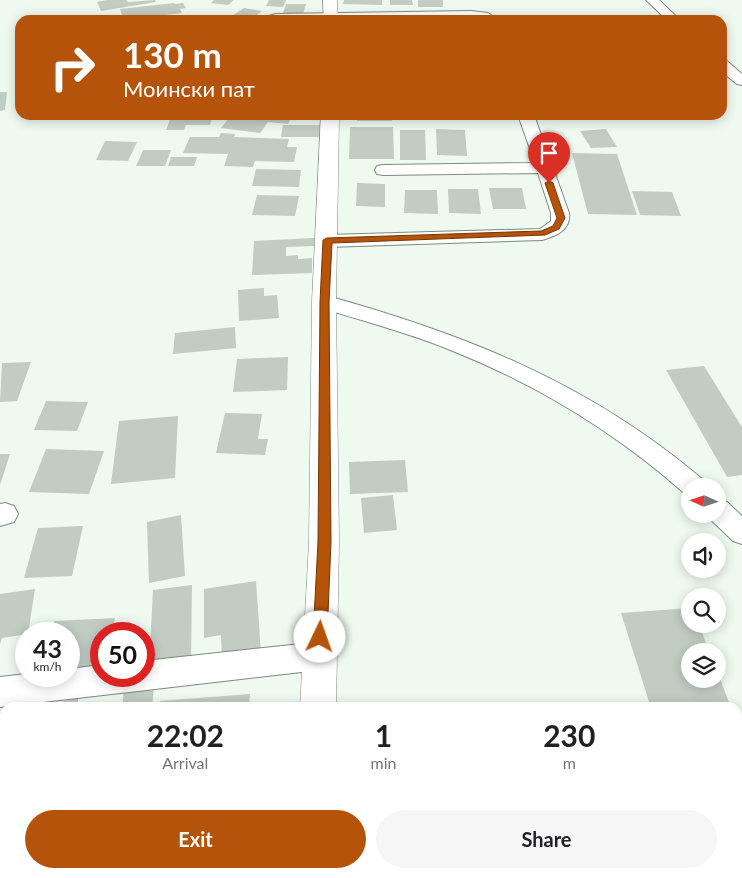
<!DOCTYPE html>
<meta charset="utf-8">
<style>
body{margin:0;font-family:Lato,sans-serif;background:#f6f6f6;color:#202124;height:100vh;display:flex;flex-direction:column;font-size:19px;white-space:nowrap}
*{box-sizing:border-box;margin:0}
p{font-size:16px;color:#757577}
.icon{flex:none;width:28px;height:28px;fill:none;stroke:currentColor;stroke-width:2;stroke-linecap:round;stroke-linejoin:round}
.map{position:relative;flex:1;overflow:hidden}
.side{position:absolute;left:0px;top:702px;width:742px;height:176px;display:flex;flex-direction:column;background:#fff;border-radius:15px 15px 0 0;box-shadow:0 2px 12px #0003}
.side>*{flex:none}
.banner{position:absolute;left:15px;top:15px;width:712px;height:105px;border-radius:15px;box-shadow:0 2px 12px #0003;background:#b45309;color:#fff;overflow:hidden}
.needle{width:32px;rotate:273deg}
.fabs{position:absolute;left:681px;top:478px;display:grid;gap:10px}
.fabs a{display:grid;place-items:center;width:45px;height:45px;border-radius:50%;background:#fff;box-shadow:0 2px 12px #0003;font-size:25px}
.speed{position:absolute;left:15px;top:622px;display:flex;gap:10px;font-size:25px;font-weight:700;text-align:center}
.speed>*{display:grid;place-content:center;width:65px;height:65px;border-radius:50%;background:#fff;box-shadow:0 2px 12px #0003;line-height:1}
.speed small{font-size:12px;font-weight:400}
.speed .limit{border:8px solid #d22;background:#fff;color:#111}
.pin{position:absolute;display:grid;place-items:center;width:42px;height:42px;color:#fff;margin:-51px -21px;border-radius:50% 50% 50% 0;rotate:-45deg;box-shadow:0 0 5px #0007}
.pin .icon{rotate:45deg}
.me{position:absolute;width:55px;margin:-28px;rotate:3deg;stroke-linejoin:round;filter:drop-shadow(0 0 4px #0008)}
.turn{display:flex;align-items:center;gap:18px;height:105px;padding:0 25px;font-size:22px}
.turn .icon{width:65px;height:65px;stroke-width:2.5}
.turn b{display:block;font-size:35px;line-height:42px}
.eta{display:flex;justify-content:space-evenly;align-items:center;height:85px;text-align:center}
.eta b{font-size:30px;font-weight:700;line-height:35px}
.action{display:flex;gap:10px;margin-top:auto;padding:10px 25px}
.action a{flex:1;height:58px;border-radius:30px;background:#b45309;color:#fff;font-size:20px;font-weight:700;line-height:58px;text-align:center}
.action a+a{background:#f6f6f6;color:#202124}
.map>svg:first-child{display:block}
.building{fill:#c1ccc3}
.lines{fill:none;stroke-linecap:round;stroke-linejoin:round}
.street-casing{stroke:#7f8981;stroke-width:2}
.secondary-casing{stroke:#7f8981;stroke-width:1}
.street{fill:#fff;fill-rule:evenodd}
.secondary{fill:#fff;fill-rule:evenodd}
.route{fill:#b45309;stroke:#753606}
</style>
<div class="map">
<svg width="742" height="878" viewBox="0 0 742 878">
<rect width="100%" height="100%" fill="#eef9f0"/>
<g class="building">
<polygon points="107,0 126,0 128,2 155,0 156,2 101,11 97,2"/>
<polygon points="214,0 234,0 228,5 211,3"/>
<polygon points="269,0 286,0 283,7 266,6"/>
<polygon points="344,0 382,0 382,5 343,4"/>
<polygon points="390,0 412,0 413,5 390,5"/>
<rect x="418" y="0" width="25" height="7"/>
<polygon points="174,3 175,4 183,3 186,8 180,9 182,13 124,20 120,9"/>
<polygon points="286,4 306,4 303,14 283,13"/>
<polygon points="244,8 262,11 250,20 232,16"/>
<polygon points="0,92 7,92 5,110 0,111"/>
<polygon points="172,115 213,115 210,125 186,125 184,130 166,130"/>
<polygon points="226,115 268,117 270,115 293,115 288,124 268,122 260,133 221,128 229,118 225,117"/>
<rect x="357" y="115" width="35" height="6"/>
<polygon points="429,115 457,115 457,118 429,117"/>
<polygon points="283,125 320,125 319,137 281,137"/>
<polygon points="350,127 393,127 394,159 349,159"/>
<polygon points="436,129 465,130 467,156 437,155"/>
<polygon points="606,129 617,147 591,148 580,131"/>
<polygon points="400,130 425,130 426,160 400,160"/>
<polygon points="221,133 235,134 234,137 289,139 287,147 297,147 294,162 255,161 253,167 224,166 228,154 183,153 190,137 219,137"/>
<polygon points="105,141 137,142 128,161 96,160"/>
<polygon points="143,150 171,150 165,166 136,166"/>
<polygon points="572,153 617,154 637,215 588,214"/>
<polygon points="171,157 197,157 194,166 168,166"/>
<polygon points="256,169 301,170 299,187 252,186"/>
<polygon points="357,183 385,184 385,207 356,206"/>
<polygon points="489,188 522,188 526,209 493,209"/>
<polygon points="448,189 478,189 481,214 449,213"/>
<polygon points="405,190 437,190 438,214 404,213"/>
<polygon points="632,191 672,192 681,216 640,215"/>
<polygon points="257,195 299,196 295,216 252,215"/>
<polygon points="314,238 314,246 286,247 286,256 298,255 298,259 312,258 312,273 252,275 254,241"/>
<polygon points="264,288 264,296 277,295 279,318 239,321 238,290"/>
<polygon points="235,327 236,348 173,354 175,333"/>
<polygon points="288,357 287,390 233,392 237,359"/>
<polygon points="31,362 17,401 0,402 2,363"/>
<polygon points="704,366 742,427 742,475 727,477 666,370"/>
<polygon points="46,401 88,402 77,431 34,430"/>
<polygon points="225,413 262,414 258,439 268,439 265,455 216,453"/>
<polygon points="178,416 175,478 111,484 119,421"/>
<polygon points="46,449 104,451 89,494 29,492"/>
<polygon points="0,454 10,454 0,485"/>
<polygon points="405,460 408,492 350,494 349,462"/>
<polygon points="393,495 397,530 364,533 361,498"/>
<polygon points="181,515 185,576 149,583 147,522"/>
<polygon points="83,526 72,576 24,578 38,528"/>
<polygon points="256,581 261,653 222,659 221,635 204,638 204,589"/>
<polygon points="192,585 191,662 149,668 153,590"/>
<polygon points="35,589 28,634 2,638 0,644 0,594"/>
<polygon points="690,608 690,624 699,624 709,651 690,651 690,679 718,679 718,673 731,708 651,708 621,613"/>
<polygon points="115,618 112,634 101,634 101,677 69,676 69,634 51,634 54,621"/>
<polygon points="154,686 152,708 122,708 124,689"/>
<polygon points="250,694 249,708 159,708 160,701"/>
<polygon points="78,698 78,708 38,708 38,707"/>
<polygon points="371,703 419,703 420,708 371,708"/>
<polygon points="738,726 742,734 742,878 703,878 702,874 738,874"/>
</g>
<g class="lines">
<g class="street-casing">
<g id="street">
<polygon points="646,0 659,0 680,20 667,20"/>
<polygon points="471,11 488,13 498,20 263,20 265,17 276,14"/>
<polygon points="722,60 727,61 742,74 742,85 737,84 722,72"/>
<polygon points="156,115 172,115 169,119 159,119"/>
<path d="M 518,115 L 534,115 L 569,213 C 571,230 556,236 542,240 L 327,247 L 320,245 L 318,241 L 320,237 L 327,235 L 540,229 L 551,221 L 551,213 L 538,173 L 383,175 L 377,174 L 375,170 L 377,166 L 383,165 L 535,163 Z"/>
<path d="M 324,295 C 465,334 589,383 702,479 L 705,486 L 690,486 L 690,495 L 684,493 C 615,432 534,383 448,349 C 405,332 361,320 317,307 L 314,302 L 317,297 Z"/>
<polygon points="718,499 727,502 742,516 742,544 733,541 709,518 707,514 718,514"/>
<polygon points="5,503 14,506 18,514 14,522 0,526 0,504"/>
<polygon points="319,642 329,646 334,656 329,666 319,670 0,707 0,677 26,674 26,676 69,676 69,669 101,665 101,676 144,676 144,661"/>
</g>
</g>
<g class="secondary-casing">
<g id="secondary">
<polygon points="323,0 337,0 338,20 324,20"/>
<polygon points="321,115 339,115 336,302 339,542 336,708 300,708 309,542 312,302"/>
<polygon points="297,874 337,874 338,878 296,878"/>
</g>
</g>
<use href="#street" class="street"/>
<use href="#secondary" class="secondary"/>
</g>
<polygon class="route" points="549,181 553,183 565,218 559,229 545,235 332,243 329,302 331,542 327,637 325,642 320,644 315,642 313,637 318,542 320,302 323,240 327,238 541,231 553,226 557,218 545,183"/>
</svg>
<div class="fabs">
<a><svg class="needle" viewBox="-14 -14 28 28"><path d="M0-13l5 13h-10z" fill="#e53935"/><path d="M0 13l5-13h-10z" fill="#757577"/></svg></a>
<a><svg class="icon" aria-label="sound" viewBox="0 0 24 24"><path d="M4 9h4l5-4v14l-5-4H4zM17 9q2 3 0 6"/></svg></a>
<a><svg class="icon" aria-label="search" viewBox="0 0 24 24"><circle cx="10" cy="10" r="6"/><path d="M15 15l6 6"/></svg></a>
<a><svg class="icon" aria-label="layers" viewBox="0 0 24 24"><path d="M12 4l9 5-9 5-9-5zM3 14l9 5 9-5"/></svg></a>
</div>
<div class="speed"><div>43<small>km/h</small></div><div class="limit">50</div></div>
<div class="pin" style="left:549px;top:183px;background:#d93025"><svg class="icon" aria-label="arrive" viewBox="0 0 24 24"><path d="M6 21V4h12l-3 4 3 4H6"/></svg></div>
<svg class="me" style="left:320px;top:637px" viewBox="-20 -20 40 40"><circle r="19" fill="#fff"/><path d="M0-13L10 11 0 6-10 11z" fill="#b45309"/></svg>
<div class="banner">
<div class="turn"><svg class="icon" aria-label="right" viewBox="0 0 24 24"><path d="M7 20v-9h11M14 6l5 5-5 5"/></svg><div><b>130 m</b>Моински пат</div></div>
</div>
<section class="side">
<div class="eta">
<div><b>22:02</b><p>Arrival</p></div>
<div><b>1</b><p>min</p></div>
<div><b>230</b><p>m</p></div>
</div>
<div class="action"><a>Exit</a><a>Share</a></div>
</section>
</div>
